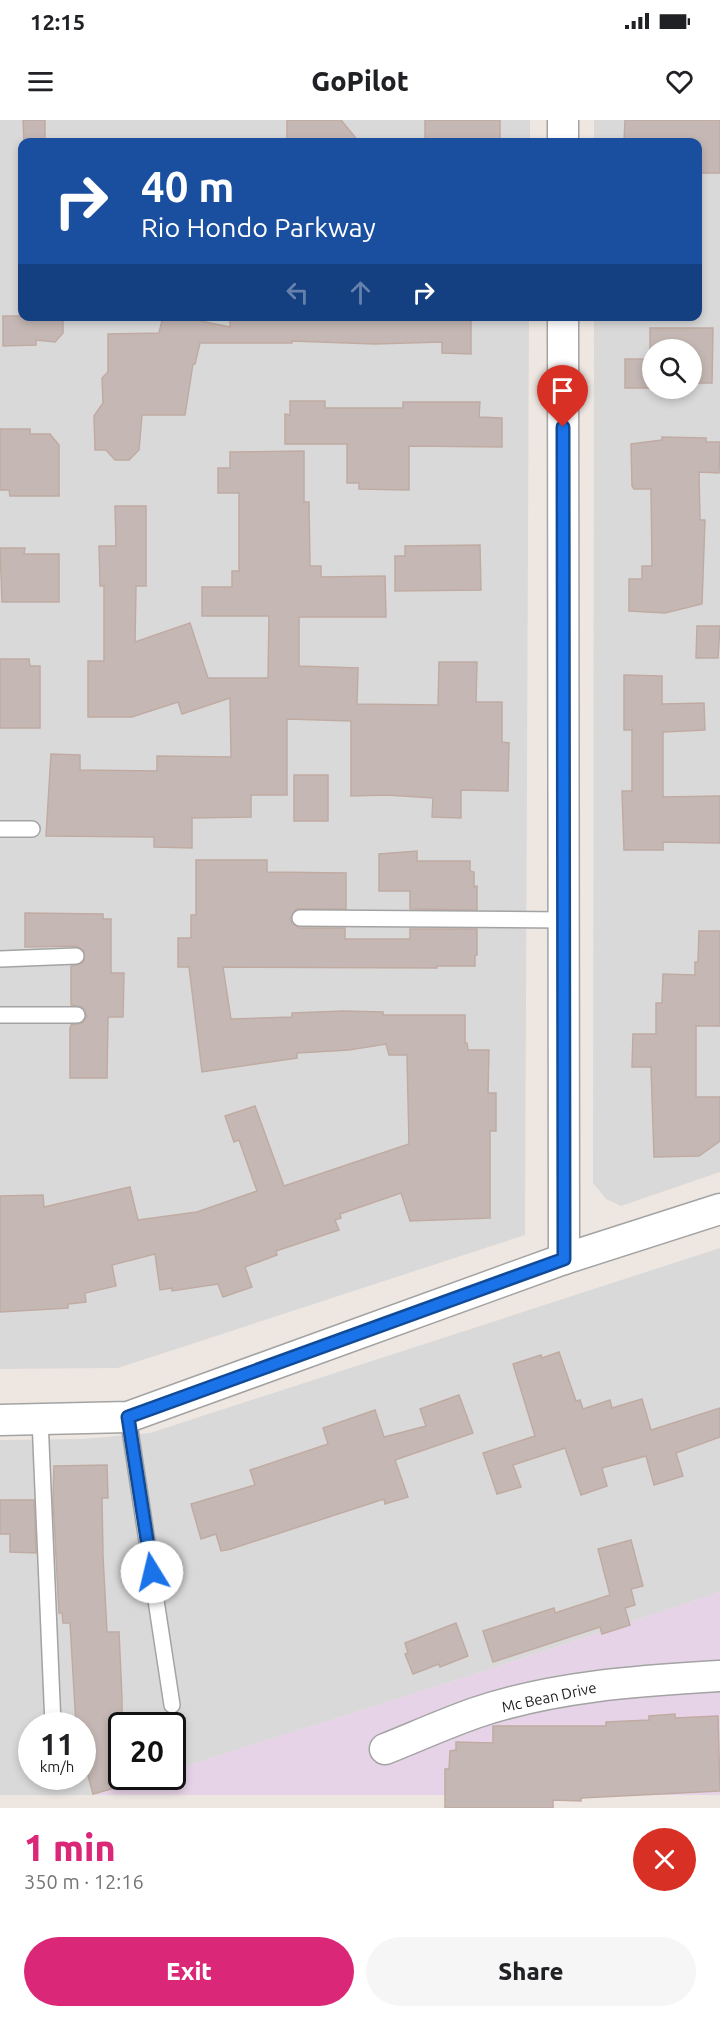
<!DOCTYPE html>
<meta charset="utf-8">
<style>
body{margin:0;font-family:Ubuntu,sans-serif;background:#f6f6f6;color:#202124;height:100vh;display:flex;flex-direction:column;font-size:22px;white-space:nowrap}
*{box-sizing:border-box;margin:0}
p{font-size:20px;color:#757577}
.icon{flex:none;width:33px;height:33px;fill:none;stroke:currentColor;stroke-width:2;stroke-linecap:round;stroke-linejoin:round}
.map{position:relative;height:1688px;overflow:hidden}
.sheet{display:flex;flex-direction:column;background:#fff;flex:1}
.sheet>*{flex:none}
.banner{position:absolute;left:18px;top:18px;width:684px;height:183px;border-radius:12px;box-shadow:0 3px 9px #0003;background:#1a4fa0;color:#fff;overflow:hidden}
.tools{position:absolute;left:642px;top:219px;display:grid;gap:12px}
.tools a{display:grid;place-items:center;width:60px;height:60px;border-radius:50%;background:#fff;box-shadow:0 3px 9px #0003;font-size:30px}
.speed{position:absolute;left:18px;top:1592px;display:flex;gap:12px;font-size:30px;font-weight:700;text-align:center}
.speed>*{display:grid;place-content:center;width:78px;height:78px;border-radius:50%;background:#fff;box-shadow:0 3px 9px #0003;line-height:1}
.speed small{font-size:15px;font-weight:400}
.speed .limit{border:3px solid #111;border-radius:9px;background:#fff;color:#111}
.pin{position:absolute;display:grid;place-items:center;width:51px;height:51px;color:#fff;margin:-62px -26px;border-radius:50% 50% 50% 0;rotate:-45deg;box-shadow:0 0 6px #0007}
.pin .icon{rotate:45deg}
.me{position:absolute;width:66px;margin:-33px;rotate:351deg;stroke-linejoin:round;filter:drop-shadow(0 0 4px #0008)}
.turn{display:flex;align-items:center;gap:21px;height:126px;padding:0 24px;font-size:27px}
.turn .icon{width:78px;height:78px;stroke-width:2.5}
.turn b{display:block;font-size:42px;line-height:51px}
.lanes{display:flex;align-items:center;height:57px;padding:0 24px;background:#0003;justify-content:center;gap:30px;direction:ltr}
.lanes .off{opacity:.35}
.round{display:grid;place-items:center;flex:none;width:63px;height:63px;border-radius:32px;background:#f6f6f6}
.overview{display:flex;align-items:center;justify-content:space-between;height:102px;padding:0 24px}
h1{font-size:36px;font-weight:800;line-height:45px;color:#db2777}
.cta{display:flex;gap:12px;margin-top:auto;padding:12px 24px}
.cta a{flex:1;height:69px;border-radius:36px;background:#db2777;color:#fff;font-size:24px;font-weight:800;line-height:69px;text-align:center}
.cta a+a{background:#f6f6f6;color:#202124}
.status{display:flex;justify-content:space-between;align-items:center;height:42px;padding:0 30px;background:#fff;direction:ltr}
.status svg{height:16px;fill:currentColor}
header{display:flex;justify-content:space-between;align-items:center;height:78px;padding:0 24px;background:#fff;font-size:27px;font-weight:800}
.map>svg:first-child{display:block}
.residential{fill:#dad9d9;fill-rule:evenodd}
.industrial{fill:#e7d3e7}
.building{fill:#c5b8b4;stroke:#c0aba3;stroke-width:1.5}
.lines{fill:none;stroke-linecap:round;stroke-linejoin:round}
.service-casing{stroke:#a3a3a3;stroke-width:18}
.minor-casing{stroke:#a3a3a3;stroke-width:33}
.service{stroke:#fff;stroke-width:15}
.minor{stroke:#fff;stroke-width:30}
.route-casing{stroke:#114b97;stroke-width:15}
.route{stroke:#1a73e8;stroke-width:10}
.labels{text-anchor:middle;dominant-baseline:central;stroke-width:6;stroke-linejoin:round;paint-order:stroke}
.street-label{font-size:15px;fill:#1c1c1c;stroke:#fff}
</style>
<div class="status"><b>12:15</b><svg viewBox="0 0 49 12"><path d="M0 12V9h3v3zM5 12V6h3v6zM10 12V3h3v9zM15 12V0h3v12zM26 1h20v11H26zM47 4h2v5h-2z"/></svg></div>
<header><svg class="icon" aria-label="menu" viewBox="0 0 24 24"><path d="M4 6h16M4 12h16M4 18h16"/></svg>GoPilot<svg class="icon" aria-label="heart" viewBox="0 0 24 24"><path d="M12 20l-8-8c-3-5 5-10 8-4 3-6 11-1 8 4z"/></svg></header>
<div class="map">
<svg width="720" height="1688" viewBox="0 0 720 1688">
<rect width="100%" height="100%" fill="#eee7e1"/>
<g class="residential">
<polygon points="0,0 530,0 530,22 22,22 22,196 529,197 525,1115 118,1248 0,1249"/>
<path d="M 594,0 L 720,0 L 720,1052 L 621,1086 L 606,1079 L 593,1063 L 594,197 L 698,196 L 698,22 L 594,22 ZM 652,230 L 692,230 L 692,268 L 652,268 Z"/>
<path d="M 720,1128 L 720,1472 L 466,1557 L 173,1650 L 172,1605 L 122,1605 L 122,1656 L 155,1656 L 94,1675 L 0,1675 L 0,1320 L 82,1319 L 150,1313 ZM 32,1605 L 82,1605 L 82,1656 L 32,1656 Z"/>
</g>
<polygon class="industrial" points="720,1472 720,1675 94,1675 155,1656 172,1656 173,1650 466,1557"/>
<g class="building">
<polygon points="23,0 45,0 45,22 24,22"/>
<polygon points="287,0 341,0 359,22 287,22"/>
<rect x="425" y="0" width="75" height="22"/>
<polygon points="625,0 720,0 720,53 698,53 698,22 624,22"/>
<polygon points="3,196 63,196 63,213 55,222 36,220 36,225 3,226"/>
<polygon points="163,196 176,196 230,207 230,196 471,196 471,234 442,233 442,222 374,224 292,221 292,223 200,223 195,244 193,244 185,295 142,295 139,330 129,340 115,340 106,330 95,330 94,296 103,283 102,258 108,252 108,214 159,213"/>
<polygon points="650,208 713,208 712,263 692,263 692,230 652,230 652,268 625,268 625,239 650,239"/>
<polygon points="290,281 325,281 325,288 403,288 403,282 480,282 479,297 502,298 502,327 409,326 409,370 359,369 359,363 347,363 347,324 285,324 285,294 290,295"/>
<polygon points="0,309 30,309 30,314 50,314 59,325 59,376 10,376 9,370 0,370"/>
<polygon points="662,317 706,318 706,322 720,322 719,353 699,352 700,400 705,400 702,484 665,493 629,491 629,459 642,459 642,446 652,446 651,369 634,369 632,366 631,324 662,320"/>
<polygon points="304,331 304,382 309,382 310,446 321,446 321,457 385,456 386,497 299,497 299,546 358,548 357,584 438,585 439,542 477,542 476,582 502,582 502,622 509,623 508,671 461,670 461,698 432,697 433,678 387,675 351,676 351,601 287,599 287,675 251,675 251,697 192,698 192,728 154,727 154,717 46,716 51,634 80,635 80,650 157,651 157,636 231,637 230,578 182,594 178,582 132,597 88,597 88,541 104,541 104,466 100,466 99,426 116,426 115,386 146,386 146,466 136,466 135,522 190,503 208,558 268,558 269,496 202,496 202,467 232,467 232,451 239,451 239,373 218,373 218,348 230,348 230,332"/>
<polygon points="480,425 481,470 395,471 395,436 405,436 405,426"/>
<polygon points="0,428 25,428 24,434 59,434 59,482 2,482"/>
<polygon points="697,506 720,506 718,538 696,538"/>
<polygon points="0,539 29,539 30,546 40,546 40,608 0,608"/>
<polygon points="624,555 662,556 662,584 704,583 705,610 663,612 663,677 720,676 720,723 663,722 663,730 624,730 622,671 632,671 632,610 624,610"/>
<rect x="294" y="655" width="34" height="46"/>
<polygon points="417,731 417,741 470,741 470,751 474,752 474,767 477,766 477,790 410,789 410,771 379,771 379,734"/>
<polygon points="196,740 267,740 267,752 346,753 346,789 296,789 290,799 292,803 299,808 345,808 345,819 410,819 410,809 477,809 477,835 475,835 475,846 437,846 437,848 223,847 231,899 292,897 292,893 343,891 383,892 383,895 465,895 465,923 467,923 468,930 489,930 488,973 496,973 496,1011 490,1011 490,1098 410,1101 401,1073 340,1094 341,1098 335,1100 339,1110 276,1131 277,1135 245,1147 252,1167 223,1177 218,1164 172,1171 172,1168 160,1170 155,1134 112,1145 116,1166 85,1173 86,1182 68,1184 68,1188 0,1192 0,1076 43,1075 44,1087 130,1067 138,1100 197,1092 257,1071 239,1020 234,1022 225,996 255,986 284,1066 409,1024 407,935 389,935 386,924 349,930 297,933 297,938 202,952 189,847 178,847 178,818 191,818 191,795 196,795"/>
<polygon points="25,793 103,794 103,799 111,799 111,853 124,853 123,897 108,897 107,958 70,958 70,908 71,905 82,903 87,896 82,887 71,885 71,846 81,844 84,841 84,831 76,826 25,827"/>
<polygon points="699,811 720,811 720,906 696,906 696,977 720,977 720,1021 699,1036 654,1037 651,947 632,947 633,914 656,914 656,883 662,883 663,854 695,855 695,842 698,842"/>
<polygon points="559,1232 576,1281 580,1280 583,1289 610,1280 612,1288 642,1279 651,1310 720,1288 720,1317 676,1333 683,1356 654,1365 646,1336 602,1348 607,1366 581,1375 565,1328 513,1345 521,1367 497,1374 483,1333 535,1316 513,1244 541,1235 542,1238"/>
<polygon points="459,1275 473,1313 395,1340 408,1377 385,1384 384,1379 231,1429 221,1431 216,1414 201,1419 191,1384 255,1365 250,1350 328,1324 323,1308 375,1290 384,1317 426,1306 420,1289"/>
<polygon points="107,1345 108,1378 102,1378 103,1436 107,1512 119,1512 122,1578 122,1666 93,1674 82,1633 82,1605 76,1605 70,1503 63,1503 62,1493 59,1493 53,1379 54,1346"/>
<polygon points="0,1380 34,1380 36,1433 10,1432 10,1414 0,1414"/>
<polygon points="631,1420 643,1466 631,1469 635,1485 625,1488 630,1505 602,1514 600,1507 493,1542 483,1511 554,1488 555,1493 610,1475 598,1429"/>
<polygon points="456,1503 468,1536 440,1547 439,1544 413,1554 405,1534 408,1533 405,1523"/>
<polygon points="675,1594 675,1598 718,1596 720,1671 581,1678 581,1681 553,1680 553,1688 445,1688 445,1649 449,1649 450,1631 456,1630 456,1622 493,1623 493,1606 606,1606 606,1602 649,1600 649,1596"/>
</g>
<g class="lines">
<g class="service-casing">
<g id="service">
<polyline points="0,709 32,709"/>
<polyline points="300,798 564,800"/>
<polyline points="0,839 76,836"/>
<polyline points="0,895 77,895"/>
<polyline points="128,1297 172,1585"/>
<polyline points="40,1299 53,1605"/>
</g>
</g>
<g class="minor-casing">
<g id="minor">
<polyline points="563,0 563,22"/>
<polyline points="563,196 564,1139"/>
<polyline points="0,1300 128,1297 564,1139 720,1089"/>
<path d="M 385,1629 C 415,1617 444,1604 475,1593 C 554,1566 638,1561 720,1556"/>
</g>
</g>
<use href="#service" class="service"/>
<use href="#minor" class="minor"/>
</g>
<g class="lines">
<g class="route-casing">
<polyline id="route" points="152,1452 128,1297 564,1139 563,307"/>
</g>
<use href="#route" class="route"/>
</g>
<g class="labels">
<g class="street-label">
<text transform="translate(549 1577) rotate(-12)">Mc Bean Drive</text>
</g>
</g>
</svg>
<div class="tools">
<a><svg class="icon" aria-label="search" viewBox="0 0 24 24"><circle cx="10" cy="10" r="6"/><path d="M15 15l6 6"/></svg></a>
</div>
<div class="speed"><div>11<small>km/h</small></div><div class="limit">20</div></div>
<div class="pin" style="left:563px;top:307px;background:#d93025"><svg class="icon" aria-label="arrive" viewBox="0 0 24 24"><path d="M6 21V4h12l-3 4 3 4H6"/></svg></div>
<svg class="me" style="left:152px;top:1452px" viewBox="-20 -20 40 40"><circle r="19" fill="#fff"/><path d="M0-13L10 11 0 6-10 11z" fill="#1a73e8"/></svg>
<div class="banner">
<div class="turn"><svg class="icon" aria-label="right" viewBox="0 0 24 24"><path d="M7 20v-9h11M14 6l5 5-5 5"/></svg><div><b>40 m</b>Rio Hondo Parkway</div></div>
<div class="lanes"><svg class="icon off" aria-label="left" viewBox="0 0 24 24"><path d="M17 20v-9H6M10 6l-5 5 5 5"/></svg><svg class="icon off" aria-label="ahead" viewBox="0 0 24 24"><path d="M12 20V5M6 11l6-6 6 6"/></svg><svg class="icon" aria-label="right" viewBox="0 0 24 24"><path d="M7 20v-9h11M14 6l5 5-5 5"/></svg></div>
</div>
</div>
<section class="sheet">
<div class="overview"><div><h1>1 min</h1><p>350 m · 12:16</p></div><a class="round" style="background:#d93025;color:#fff"><svg class="icon" aria-label="close" viewBox="0 0 24 24"><path d="M6 6l12 12M18 6L6 18"/></svg></a></div>
<div class="cta"><a>Exit</a><a>Share</a></div>
</section>
